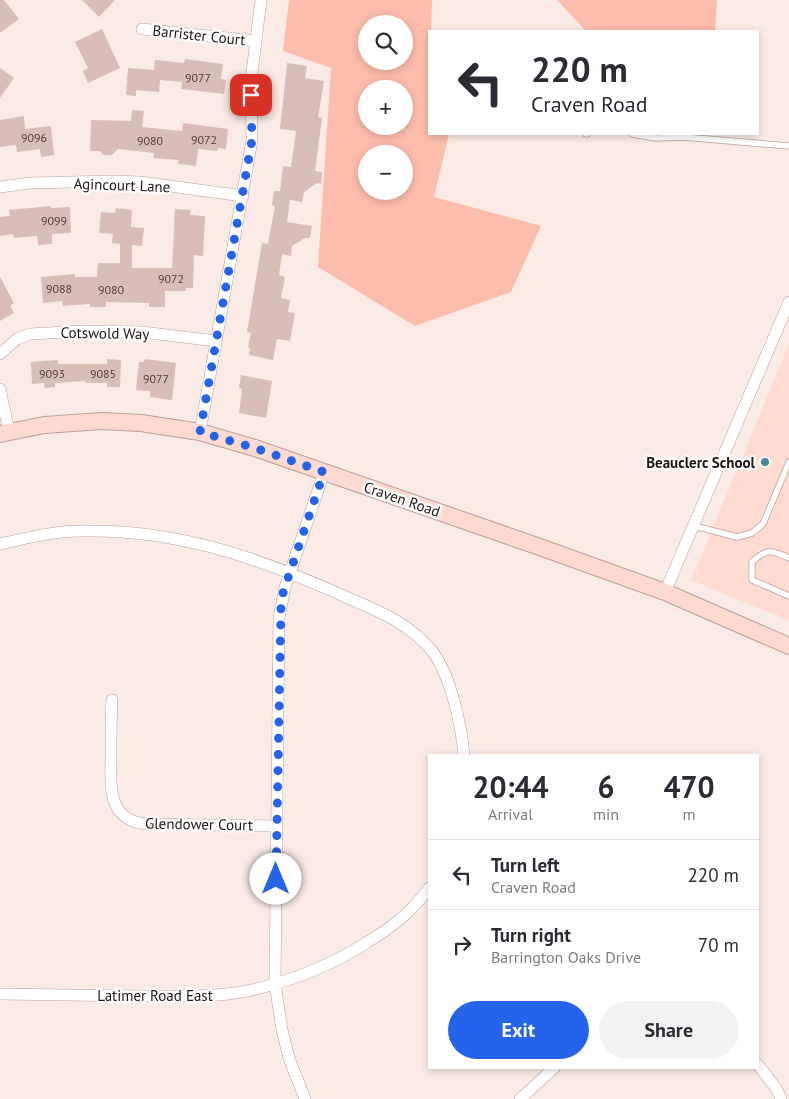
<!DOCTYPE html>
<meta charset="utf-8">
<style>
body{margin:0;font-family:"PT Sans",sans-serif;background:#f2f2f3;color:#2b2b33;height:100vh;display:flex;flex-direction:column;font-size:19px;white-space:nowrap}
*{box-sizing:border-box;margin:0}
p{font-size:16px;color:#7c7c81}
.icon{flex:none;width:28px;height:28px;fill:none;stroke:currentColor;stroke-width:2;stroke-linecap:round;stroke-linejoin:round}
.map{position:relative;flex:1;overflow:hidden}
.panel{position:absolute;left:428px;top:754px;width:331px;height:315px;display:flex;flex-direction:column;background:#fff;border-radius:0px;box-shadow:0 2px 8px #0003}
.panel>*{flex:none}
.banner{position:absolute;left:428px;top:30px;width:331px;height:105px;border-radius:0px;box-shadow:0 2px 8px #0003;background:#fff;color:#2b2b33;overflow:hidden}
.buttons{position:absolute;left:358px;top:15px;display:grid;gap:10px}
.buttons a{display:grid;place-items:center;width:55px;height:55px;border-radius:50%;background:#fff;box-shadow:0 2px 8px #0003;font-size:25px}
.pin{position:absolute;display:grid;place-items:center;width:42px;height:42px;color:#fff;margin:-21px;border-radius:10px;box-shadow:0 2px 8px #0006}
.me{position:absolute;width:55px;margin:-28px;rotate:0deg;stroke-linejoin:round;filter:drop-shadow(0 0 4px #0008)}
.turn{display:flex;align-items:center;gap:18px;height:105px;padding:0 20px;font-size:22px}
.turn .icon{width:65px;height:65px;stroke-width:2.5}
.turn b{display:block;font-size:35px;line-height:42px}
.eta{display:flex;justify-content:space-evenly;align-items:center;height:85px;text-align:center}
.eta b{font-size:30px;font-weight:800;line-height:35px}
.primary-button{display:flex;gap:10px;margin-top:auto;padding:10px 20px}
.primary-button a{flex:1;height:58px;border-radius:30px;background:#2563eb;color:#fff;font-size:20px;font-weight:800;line-height:58px;text-align:center}
.primary-button a+a{background:#f2f2f3;color:#2b2b33}
ul{padding:0;list-style:none}
li{display:flex;align-items:center;gap:15px;height:70px;padding:0 20px;border-top:1px solid #e1e1e2}
li div{flex:1}
li b{display:block;font-size:19px}
li em{font-style:normal}
.map>svg:first-child{display:block}
.built{fill:#ffdbd2}
.green{fill:#fdbdac;fill-rule:evenodd}
.building{fill:#d8beb7}
.lines{fill:none;stroke-linecap:round;stroke-linejoin:round}
.lane-casing{stroke:#b99f98;stroke-width:7}
.street-casing{stroke:#b99f98;stroke-width:12}
.secondary-casing{stroke:#b99f98;stroke-width:18}
.lane{stroke:#fff;stroke-width:5.5}
.street{stroke:#fff;stroke-width:11}
.secondary{stroke:#fedad1;stroke-width:16}
.route{stroke:#2563eb;stroke-width:9;stroke-dasharray:0 16.2}
.poi-dot{fill:#448797;stroke:#fcfcfc;stroke-width:2}
.labels{text-anchor:middle;dominant-baseline:central;stroke-width:5;stroke-linejoin:round;paint-order:stroke}
.number-label{font-size:12px;fill:#4e413d}
.street-label{font-size:15px;fill:#201714;stroke:#fcfcfc}
.poi-label{font-size:15px;font-weight:bold;fill:#201714;stroke:#fcfcfc;text-anchor:end}
</style>
<div class="map">
<svg width="789" height="1099" viewBox="0 0 789 1099">
<rect width="100%" height="100%" fill="#fbebe6"/>
<polygon class="built" points="789,344 789,621 691,580"/>
<g class="green">
<path d="M 289,0 L 432,0 L 431,31 L 429,31 L 429,134 L 449,134 L 434,197 L 541,226 L 511,292 L 415,326 L 318,267 L 331,68 L 283,51 ZM 366,24 L 404,24 L 404,61 L 366,61 ZM 366,89 L 404,89 L 404,126 L 366,126 ZM 366,154 L 404,154 L 404,191 L 366,191 Z"/>
<polygon points="557,0 717,0 715,31 586,31"/>
</g>
<g class="building">
<polygon points="0,0 4,0 19,19 0,33"/>
<polygon points="82,0 115,0 99,17"/>
<polygon points="102,29 120,68 88,83 83,71 88,68 75,42"/>
<polygon points="185,59 223,64 221,79 226,80 224,94 181,89 182,82 160,80 159,92 136,90 136,96 126,95 128,68 154,70 155,60 184,63"/>
<polygon points="287,63 307,66 305,78 324,81 318,117 322,118 315,171 322,172 321,184 317,183 304,192 302,202 290,200 287,222 312,226 310,238 305,238 292,246 291,256 282,254 279,275 285,277 281,298 290,300 288,312 295,313 290,341 277,339 273,360 249,355 250,348 248,347 251,333 247,332 262,243 268,244 275,206 272,205 274,191 280,191 283,166 291,167 296,131 280,129"/>
<polygon points="0,68 14,78 0,98"/>
<polygon points="132,110 144,111 142,127 182,131 183,123 228,129 226,149 218,148 217,151 198,149 196,166 178,164 179,160 153,158 154,153 118,149 112,155 103,155 100,151 90,151 91,120 131,121"/>
<polygon points="24,116 25,129 51,126 54,155 41,157 40,149 17,152 16,145 0,147 0,120"/>
<polygon points="51,206 51,208 70,207 71,233 52,234 52,244 38,245 37,236 14,238 13,234 0,236 0,217 10,216 9,210"/>
<polygon points="116,208 132,210 131,227 144,228 142,246 132,245 132,268 172,268 175,209 191,210 190,215 205,216 203,256 194,255 193,288 186,288 186,291 165,291 165,307 149,307 149,303 106,302 106,307 90,307 90,304 63,306 62,301 43,303 41,277 75,274 75,277 97,277 98,263 120,263 120,244 112,243 113,234 99,233 101,212 115,213"/>
<polygon points="0,277 14,303 10,306 14,313 0,321"/>
<polygon points="107,359 121,360 120,387 107,387 107,383 85,383 85,381 55,383 55,387 45,388 44,383 32,384 31,362 58,360 58,364 107,364"/>
<polygon points="145,359 176,363 172,400 150,397 150,391 136,390 139,362 144,362"/>
<polygon points="241,375 272,381 266,418 239,413 242,389 239,388"/>
</g>
<g class="lines">
<g class="lane-casing">
<g id="lane">
<polyline points="586,134 587,134"/>
<polyline points="632,134 656,138 683,137 789,146"/>
<polyline points="694,526 737,537 752,533 763,524 789,462"/>
<path d="M 789,558 C 772,550 767,548 752,562 L 752,580 L 789,596"/>
</g>
</g>
<g class="street-casing">
<g id="street">
<polyline points="142,29 255,41"/>
<polyline points="0,187 30,183 113,181 140,182 243,196"/>
<polyline points="0,354 17,339 30,334 84,331 142,332 216,341"/>
<polyline points="0,389 9,432"/>
<polyline points="200,432 252,140 251,80 261,0"/>
<path d="M 0,544 C 27,538 54,531 82,531 C 174,529 254,556 337,593 C 372,609 407,620 432,651 C 451,676 461,724 464,755"/>
<polyline points="665,592 789,302"/>
<path d="M 112,700 C 111,718 111,736 111,754 C 111,784 106,820 146,824 L 277,826"/>
<path d="M 0,994 C 46,995 91,995 137,996 C 174,996 211,998 247,991 C 289,982 330,966 366,943 C 391,928 412,912 429,888"/>
<polyline points="758,1065 776,1088 781,1099"/>
<polyline points="305,1099 289,1058 282,1030 275,984 279,618 285,587 324,473"/>
<polyline points="520,1099 554,1068"/>
</g>
</g>
<g class="secondary-casing">
<polyline id="secondary" points="0,434 44,425 102,421 141,423 200,432 255,448 537,546 665,592 789,646"/>
</g>
<use href="#lane" class="lane"/>
<use href="#street" class="street"/>
<use href="#secondary" class="secondary"/>
</g>
<g class="lines">
<polyline class="route" points="251,95 252,140 200,432 255,448 324,472 290,572 282,596 281,607 276,879"/>
</g>
<circle class="poi-dot" cx="765" cy="462" r="5"/>
<g class="labels">
<g class="number-label">
<text x="198" y="77">9077</text>
<text x="34" y="137">9096</text>
<text x="204" y="139">9072</text>
<text x="150" y="140">9080</text>
<text x="54" y="220">9099</text>
<text x="171" y="278">9072</text>
<text x="59" y="288">9088</text>
<text x="111" y="289">9080</text>
<text x="52" y="373">9093</text>
<text x="103" y="373">9085</text>
<text x="156" y="378">9077</text>
</g>
<g class="street-label">
<text transform="translate(199 35) rotate(6)">Barrister Court</text>
<text transform="translate(122 185) rotate(2)">Agincourt Lane</text>
<text transform="translate(105 333) rotate(1)">Cotswold Way</text>
<text transform="translate(402 499) rotate(19)">Craven Road</text>
<text transform="translate(199 824) rotate(1)">Glendower Court</text>
<text x="155" y="995">Latimer Road East</text>
</g>
<g class="poi-label">
<text x="755" y="462">Beauclerc School</text>
</g>
</g>
</svg>
<div class="buttons">
<a><svg class="icon" aria-label="search" viewBox="0 0 24 24"><circle cx="10" cy="10" r="6"/><path d="M15 15l6 6"/></svg></a>
<a>+</a>
<a>−</a>
</div>
<div class="pin" style="left:251px;top:95px;background:#d93025"><svg class="icon" aria-label="arrive" viewBox="0 0 24 24"><path d="M6 21V4h12l-3 4 3 4H6"/></svg></div>
<svg class="me" style="left:276px;top:879px" viewBox="-20 -20 40 40"><circle r="19" fill="#fff"/><path d="M0-13L10 11 0 6-10 11z" fill="#2563eb"/></svg>
<div class="banner">
<div class="turn"><svg class="icon" aria-label="left" viewBox="0 0 24 24"><path d="M17 20v-9H6M10 6l-5 5 5 5"/></svg><div><b>220 m</b>Craven Road</div></div>
</div>
<section class="panel">
<div class="eta">
<div><b>20:44</b><p>Arrival</p></div>
<div><b>6</b><p>min</p></div>
<div><b>470</b><p>m</p></div>
</div>
<ul>
<li><svg class="icon" aria-label="left" viewBox="0 0 24 24"><path d="M17 20v-9H6M10 6l-5 5 5 5"/></svg><div><b>Turn left</b><p>Craven Road</p></div><em>220 m</em></li>
<li><svg class="icon" aria-label="right" viewBox="0 0 24 24"><path d="M7 20v-9h11M14 6l5 5-5 5"/></svg><div><b>Turn right</b><p>Barrington Oaks Drive</p></div><em>70 m</em></li>
</ul>
<div class="primary-button"><a>Exit</a><a>Share</a></div>
</section>
</div>
